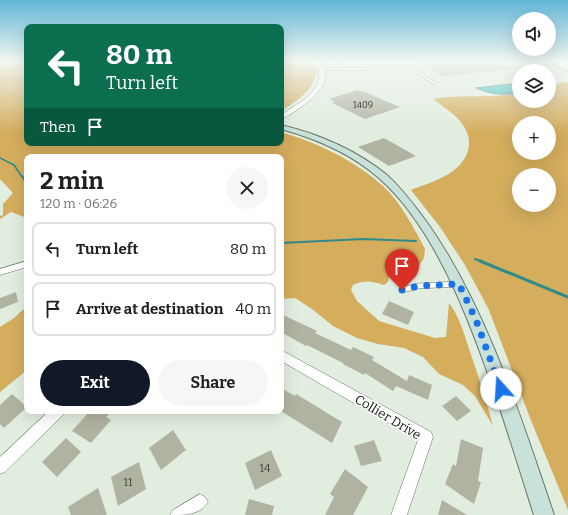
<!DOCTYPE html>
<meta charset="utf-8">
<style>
body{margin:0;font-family:Bitter,serif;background:#f6f6f6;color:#202124;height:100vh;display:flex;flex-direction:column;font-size:15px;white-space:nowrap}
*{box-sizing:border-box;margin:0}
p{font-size:13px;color:#757577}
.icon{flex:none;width:22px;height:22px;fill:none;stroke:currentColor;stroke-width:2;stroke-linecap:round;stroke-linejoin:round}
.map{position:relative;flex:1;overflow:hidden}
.panel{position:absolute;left:24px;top:154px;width:260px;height:260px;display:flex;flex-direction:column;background:#fff;border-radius:8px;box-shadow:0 4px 16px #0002}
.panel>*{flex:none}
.guide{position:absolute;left:24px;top:24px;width:260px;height:122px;border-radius:8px;box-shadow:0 4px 16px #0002;background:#0b6e4f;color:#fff;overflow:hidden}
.fabs{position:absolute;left:512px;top:12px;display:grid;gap:8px}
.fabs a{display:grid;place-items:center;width:44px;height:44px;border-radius:50%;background:#fff;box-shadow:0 4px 16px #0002;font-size:20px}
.pin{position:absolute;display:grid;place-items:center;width:34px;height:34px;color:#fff;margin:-41px -17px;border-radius:50% 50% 50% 0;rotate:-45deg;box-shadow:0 0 4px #0007}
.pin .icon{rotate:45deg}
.me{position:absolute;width:44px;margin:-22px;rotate:341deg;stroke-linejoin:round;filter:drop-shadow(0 0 3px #0008)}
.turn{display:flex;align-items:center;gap:14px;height:84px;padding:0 16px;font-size:18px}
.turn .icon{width:52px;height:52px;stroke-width:2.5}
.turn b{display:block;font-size:28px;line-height:34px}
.then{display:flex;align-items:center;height:38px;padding:0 16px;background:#0003;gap:8px;font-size:15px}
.round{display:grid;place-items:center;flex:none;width:42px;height:42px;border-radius:21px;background:#f6f6f6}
.head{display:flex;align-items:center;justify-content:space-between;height:68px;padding:0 16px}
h1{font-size:24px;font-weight:700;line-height:30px}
.action{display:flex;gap:8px;margin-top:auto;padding:8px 16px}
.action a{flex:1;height:46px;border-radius:24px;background:#111827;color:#fff;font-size:16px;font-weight:700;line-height:46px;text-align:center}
.action a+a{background:#f6f6f6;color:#202124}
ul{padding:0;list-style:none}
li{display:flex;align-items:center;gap:12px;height:54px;margin:0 8px 6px;padding:0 8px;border:2px solid #e0e0e0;border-radius:8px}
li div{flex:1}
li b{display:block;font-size:15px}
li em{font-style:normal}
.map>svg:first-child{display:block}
.forest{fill:#d4ad5d;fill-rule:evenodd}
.water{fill:#39babf;stroke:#2e8a8c}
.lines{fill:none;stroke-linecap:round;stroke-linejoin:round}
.stream-far2{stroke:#2e8a8c;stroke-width:1.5}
.stream-far1{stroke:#2e8a8c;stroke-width:2}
.stream{stroke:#2e8a8c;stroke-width:3}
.building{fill:#b1b3a2}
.lane-far1-casing{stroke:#687367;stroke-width:3.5}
.lane-casing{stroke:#687367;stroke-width:6}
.street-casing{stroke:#687367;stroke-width:1}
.secondary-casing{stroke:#687367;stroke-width:2}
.lane-far1{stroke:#fff;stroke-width:2.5}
.lane{stroke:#fff;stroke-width:5}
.street{fill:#fff;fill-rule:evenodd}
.secondary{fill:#c8e2da;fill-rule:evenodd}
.rail{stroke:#6f766d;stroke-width:1.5;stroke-dasharray:4 2;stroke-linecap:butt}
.route{stroke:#1a73e8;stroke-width:7;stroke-dasharray:0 12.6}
.labels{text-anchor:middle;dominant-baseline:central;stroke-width:3.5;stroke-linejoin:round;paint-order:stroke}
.number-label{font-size:9px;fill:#3c4038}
.near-number-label{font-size:11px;fill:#3c4038}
.near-street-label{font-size:13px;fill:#151914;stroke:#fff}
</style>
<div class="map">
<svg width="568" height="515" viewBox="0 0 568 515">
<rect width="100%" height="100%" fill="#e1eddf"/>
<g class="forest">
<path d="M 0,61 L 27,61 L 27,143 L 281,143 L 281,132 C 318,143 354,160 383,186 C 401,203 414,228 425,249 L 424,258 L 418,267 L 395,264 L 391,267 L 388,282 L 384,285 C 372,281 365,280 353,285 L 351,290 L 357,301 L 379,321 L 435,338 L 446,337 L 449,303 C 459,316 464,333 469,349 C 478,374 486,400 493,426 L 475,396 L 463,385 L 439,374 L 423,357 L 404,348 L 378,344 L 357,338 L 333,326 L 312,309 L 295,298 L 281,299 L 281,157 L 27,157 L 27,218 L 11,212 L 0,219 L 0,216 L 3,215 L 3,204 L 13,193 L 0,179 Z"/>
<path d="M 281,61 L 311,61 L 317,71 C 313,91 297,101 281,111 Z"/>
<path d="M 568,82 L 568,510 L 530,418 L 489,310 L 465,265 L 440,227 L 411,190 C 424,185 442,179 453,171 C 471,158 475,137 459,120 C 452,112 442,106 433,99 C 462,94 491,99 519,93 L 519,101 L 549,101 L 549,85 ZM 519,123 L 549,123 L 549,153 L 519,153 ZM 519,175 L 549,175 L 549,205 L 519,205 Z"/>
<polygon points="27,306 27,370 0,392 0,327 14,318"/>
</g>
<path class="water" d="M 519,83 L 519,92 C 505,96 490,94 476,88 Z"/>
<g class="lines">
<polyline class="stream-far2" points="0,158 14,165 22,177"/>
<g class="stream-far1">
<polyline points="22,176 27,184"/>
<polyline points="281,243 363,239 416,241"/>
<polyline points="475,259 483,262"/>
</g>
<polyline class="stream" points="480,261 568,297"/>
</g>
<g class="building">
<polygon points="417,61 497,61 515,69 442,76"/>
<polygon points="357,90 365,92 400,107 365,119 332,103 335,102 329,99"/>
<polygon points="384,138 416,156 389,166 358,147"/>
<polygon points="16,292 18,302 0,309 0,298"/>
<polygon points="389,301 414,312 408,325 382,314"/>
<polygon points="281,314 317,331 315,333 351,350 353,347 374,357 372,360 407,381 409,375 432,385 428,400 396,386 393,391 365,373 364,375 343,364 343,363 307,345 306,346 281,332"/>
<polygon points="281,388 295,396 296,394 342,422 332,443 281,411"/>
<polygon points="12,394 27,407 4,428 0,424 0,405"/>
<polygon points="456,396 471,411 457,421 442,406"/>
<polygon points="90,411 113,411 106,417 111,420 91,443 72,431"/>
<polygon points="173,430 186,450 161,470 149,448"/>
<polygon points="66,438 81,452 57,477 42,462"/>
<polygon points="461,439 483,448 478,481 481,482 474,504 445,484 453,464 456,466"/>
<polygon points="374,440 382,461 361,466 354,446"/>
<polygon points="271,450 282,476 255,490 245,463"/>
<polygon points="139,462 146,489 118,506 111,477"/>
<polygon points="345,469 368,487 353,515 325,515 334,497 330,494"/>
<polygon points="98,488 107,515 71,515 68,507"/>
<polygon points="249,499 274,506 272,515 245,515"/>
<polygon points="442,500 467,515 438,515"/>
</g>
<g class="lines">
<g class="lane-far1-casing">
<g id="lane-far1">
<polyline points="514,61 536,71"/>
<polyline points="335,62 341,69"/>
<polyline points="323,69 366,69"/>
<polyline points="416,71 434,83"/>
</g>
</g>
<g class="lane-casing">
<polyline id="lane" points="402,290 418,286 457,284"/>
</g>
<g class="street-casing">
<g id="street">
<path d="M 315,61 L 319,61 C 322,66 326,72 325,79 C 323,93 294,114 281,119 L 281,115 C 301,101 330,89 315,61 Z"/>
<polygon points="27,261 27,267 0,275 0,269"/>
<polygon points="281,350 431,432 433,437 407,515 391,515 418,440 281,361"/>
<polygon points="49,411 64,411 63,415 5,472 0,474 0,457"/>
<path d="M 200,494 L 205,497 L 208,502 C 201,515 184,515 170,515 L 173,510 Z"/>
</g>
</g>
<g class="secondary-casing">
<path id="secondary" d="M 281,125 C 319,134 356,150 387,175 C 402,189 414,205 426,221 C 486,305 521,418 554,515 L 534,515 C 521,474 508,432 494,391 C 470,322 436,229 380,179 C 352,154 317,139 281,129 Z"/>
</g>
<use href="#lane-far1" class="lane-far1"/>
<use href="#lane" class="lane"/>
<use href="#street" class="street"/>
<use href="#secondary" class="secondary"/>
<polyline class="rail" points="547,61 568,72"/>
</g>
<linearGradient id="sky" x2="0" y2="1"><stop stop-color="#62b6d8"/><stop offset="0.46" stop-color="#f2f7f1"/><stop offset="1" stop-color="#f2f7f1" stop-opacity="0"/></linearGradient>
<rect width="568" height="133" fill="url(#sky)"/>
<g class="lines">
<polyline class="route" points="402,290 418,286 459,284 476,320 501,389"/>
</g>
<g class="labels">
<g class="number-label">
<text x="363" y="105">1409</text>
</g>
<g class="near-number-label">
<text x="265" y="468">14</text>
<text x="128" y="482">11</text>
</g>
<g class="near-street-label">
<text transform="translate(388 417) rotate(31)">Collier Drive</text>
</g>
</g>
</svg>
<div class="fabs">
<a><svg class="icon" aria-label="sound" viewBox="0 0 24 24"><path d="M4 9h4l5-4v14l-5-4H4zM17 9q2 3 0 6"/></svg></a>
<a><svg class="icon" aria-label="layers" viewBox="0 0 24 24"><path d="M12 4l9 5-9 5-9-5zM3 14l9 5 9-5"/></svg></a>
<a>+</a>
<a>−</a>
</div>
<div class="pin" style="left:402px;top:290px;background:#d93025"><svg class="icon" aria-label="arrive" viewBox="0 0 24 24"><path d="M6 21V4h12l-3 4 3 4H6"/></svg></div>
<svg class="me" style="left:501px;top:389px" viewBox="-20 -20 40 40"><circle r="19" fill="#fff"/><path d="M0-13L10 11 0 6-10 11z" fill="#1a73e8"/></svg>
<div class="guide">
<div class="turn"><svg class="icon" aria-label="left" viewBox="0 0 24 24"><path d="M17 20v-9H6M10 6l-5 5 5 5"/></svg><div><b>80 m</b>Turn left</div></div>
<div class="then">Then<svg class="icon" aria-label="arrive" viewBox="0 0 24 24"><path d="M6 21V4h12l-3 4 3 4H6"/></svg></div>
</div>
<section class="panel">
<div class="head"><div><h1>2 min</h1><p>120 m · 06:26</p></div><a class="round"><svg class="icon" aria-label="close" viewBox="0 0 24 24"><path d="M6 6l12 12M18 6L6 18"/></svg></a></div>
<ul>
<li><svg class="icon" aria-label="left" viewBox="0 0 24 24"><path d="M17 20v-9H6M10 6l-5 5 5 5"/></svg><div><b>Turn left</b></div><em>80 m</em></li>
<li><svg class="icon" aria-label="arrive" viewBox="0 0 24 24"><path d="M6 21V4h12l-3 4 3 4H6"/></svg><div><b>Arrive at destination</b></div><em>40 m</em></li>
</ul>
<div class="action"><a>Exit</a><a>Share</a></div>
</section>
</div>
